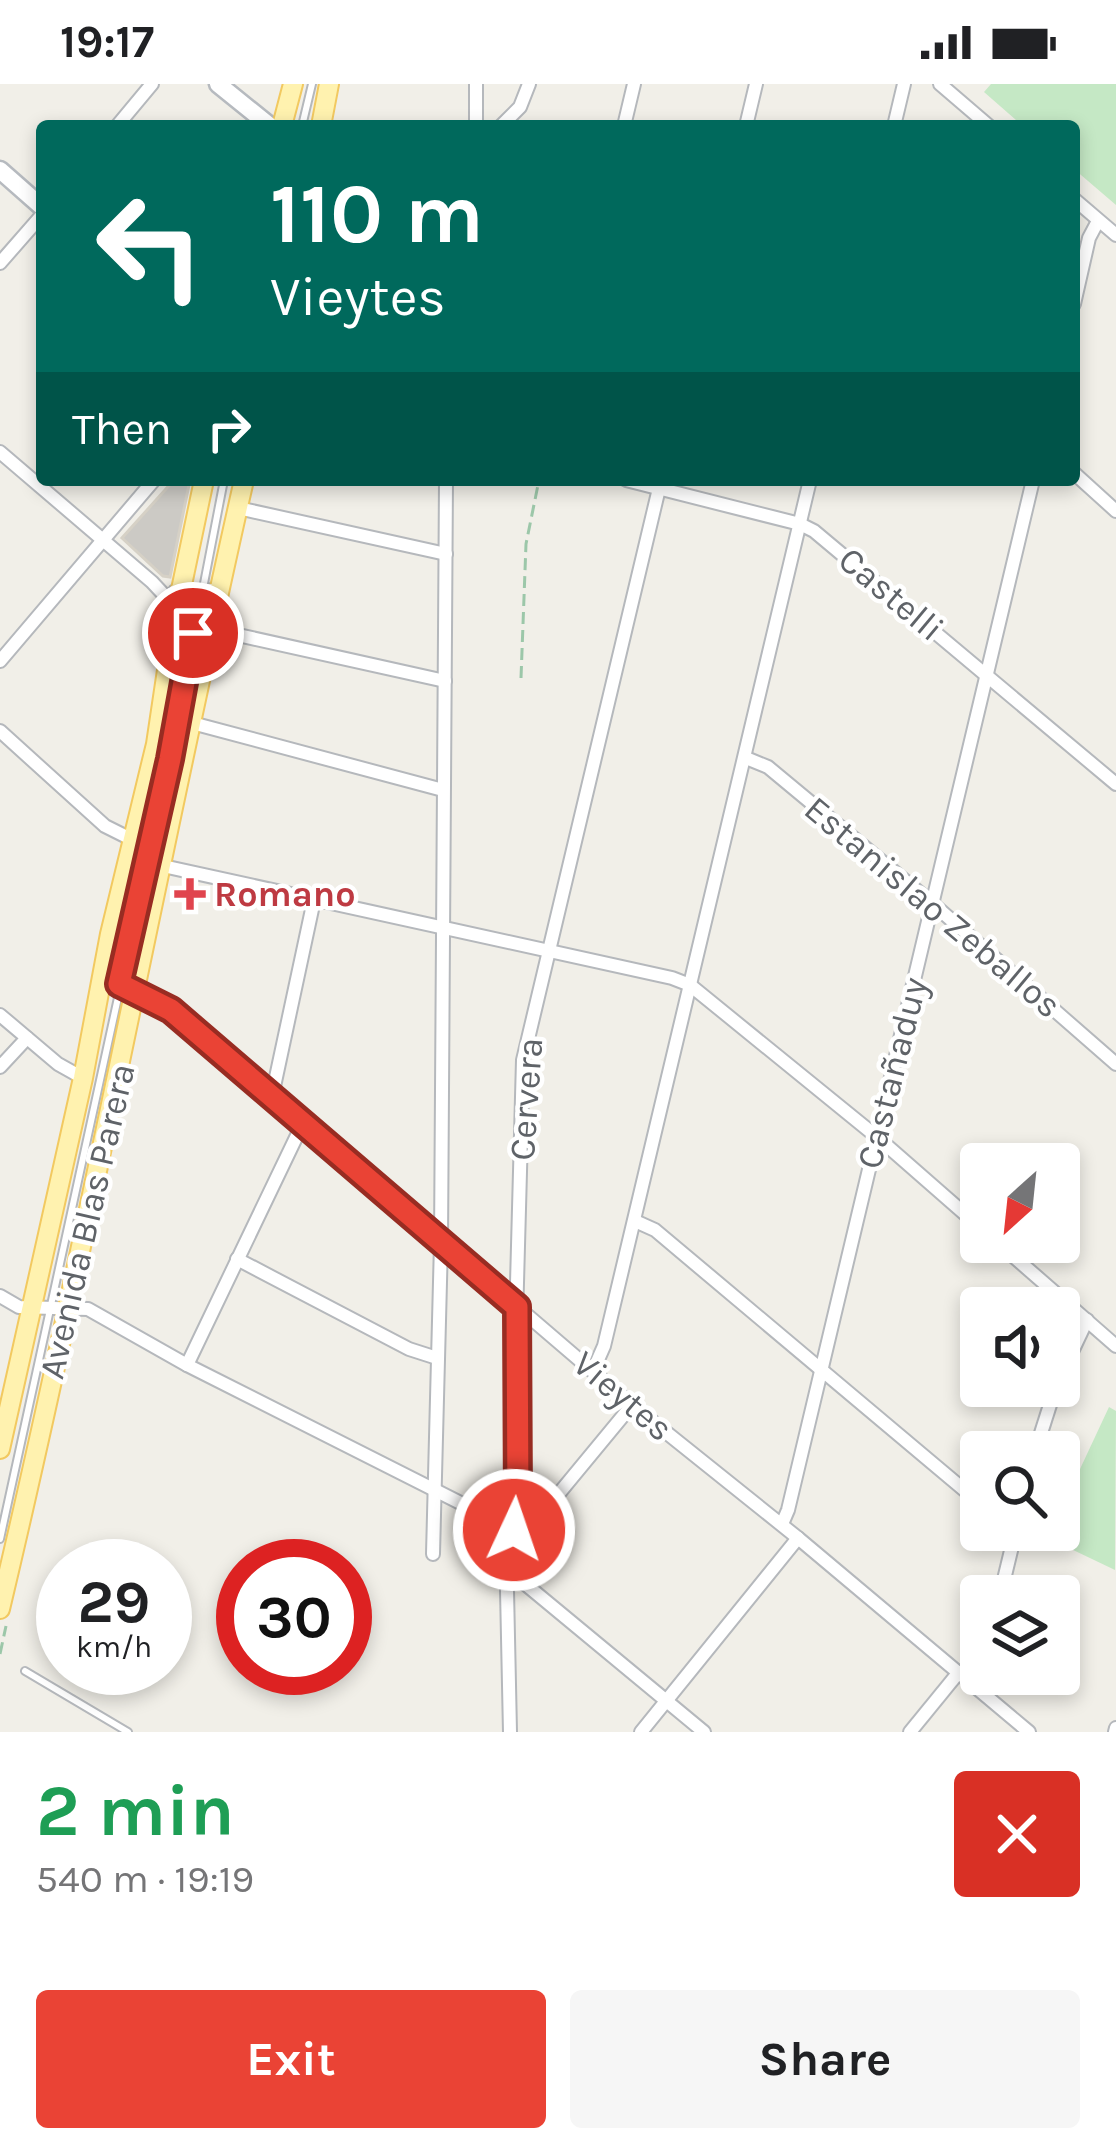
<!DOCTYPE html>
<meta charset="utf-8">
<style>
body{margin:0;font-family:Karla,sans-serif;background:#f6f6f6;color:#202124;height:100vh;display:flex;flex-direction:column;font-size:45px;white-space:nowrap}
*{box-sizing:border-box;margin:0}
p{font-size:39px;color:#757577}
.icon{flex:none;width:66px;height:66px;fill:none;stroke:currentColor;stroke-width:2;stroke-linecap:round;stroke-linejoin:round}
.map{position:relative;height:1648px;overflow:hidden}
.details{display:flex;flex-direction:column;background:#fff;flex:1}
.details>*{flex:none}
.hud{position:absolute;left:36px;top:36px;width:1044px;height:366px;border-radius:12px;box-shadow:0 6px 18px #0003;background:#00695c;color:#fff;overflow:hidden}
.needle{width:78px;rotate:207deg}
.tools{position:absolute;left:960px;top:1059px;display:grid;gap:24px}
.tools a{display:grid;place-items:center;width:120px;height:120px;border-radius:12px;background:#fff;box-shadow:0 6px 18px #0003;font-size:60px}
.speed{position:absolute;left:36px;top:1455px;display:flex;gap:24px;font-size:60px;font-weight:700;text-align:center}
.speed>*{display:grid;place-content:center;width:156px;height:156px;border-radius:50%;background:#fff;box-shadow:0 6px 18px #0003;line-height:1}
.speed small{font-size:30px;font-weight:400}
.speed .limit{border:18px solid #d22;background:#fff;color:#111}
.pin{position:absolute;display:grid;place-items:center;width:102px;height:102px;color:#fff;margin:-51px;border:6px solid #fff;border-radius:50%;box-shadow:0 3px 12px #0007}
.me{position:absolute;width:132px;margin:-66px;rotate:3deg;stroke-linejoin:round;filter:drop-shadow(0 0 9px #0008)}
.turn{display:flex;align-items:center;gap:42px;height:252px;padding:0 36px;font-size:54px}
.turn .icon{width:156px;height:156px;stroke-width:2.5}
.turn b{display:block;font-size:84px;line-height:102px}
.then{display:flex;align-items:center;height:114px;padding:0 36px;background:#0003;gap:24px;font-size:45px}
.round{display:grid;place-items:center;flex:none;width:126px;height:126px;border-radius:12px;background:#f6f6f6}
.headline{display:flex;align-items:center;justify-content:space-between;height:204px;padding:0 36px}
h1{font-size:72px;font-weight:700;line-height:90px;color:#1e9e55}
.cta{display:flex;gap:24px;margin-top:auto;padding:24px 36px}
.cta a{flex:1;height:138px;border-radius:12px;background:#ea4335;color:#fff;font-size:48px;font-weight:700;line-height:138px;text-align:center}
.cta a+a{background:#f6f6f6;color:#202124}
.status{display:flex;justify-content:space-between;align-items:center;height:84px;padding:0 60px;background:#fff;direction:ltr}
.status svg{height:33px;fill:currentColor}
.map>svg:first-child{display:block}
.green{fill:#c5e8c5}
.building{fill:#cccac5;stroke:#d6d1c6;stroke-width:3}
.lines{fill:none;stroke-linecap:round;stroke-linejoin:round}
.lane-casing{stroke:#b5b8bc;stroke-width:10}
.street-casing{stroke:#b5b8bc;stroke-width:16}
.secondary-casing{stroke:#b6babf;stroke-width:21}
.primary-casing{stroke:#f2c960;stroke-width:22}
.path{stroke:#9cc7a9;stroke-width:3;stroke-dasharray:12 6;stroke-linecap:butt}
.lane{stroke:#fff;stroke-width:6}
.street{stroke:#fff;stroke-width:12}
.secondary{stroke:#fff;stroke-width:16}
.primary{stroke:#fff2af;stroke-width:18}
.route-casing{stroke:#982c22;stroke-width:30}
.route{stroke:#ea4335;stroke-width:21}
.health-dot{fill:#e0444e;stroke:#fff;stroke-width:4.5}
.labels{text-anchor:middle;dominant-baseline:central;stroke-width:9;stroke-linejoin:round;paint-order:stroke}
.street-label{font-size:36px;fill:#5f6368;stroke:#fff}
.health-label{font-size:36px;font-weight:bold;fill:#be3a42;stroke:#fff;text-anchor:start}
</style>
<div class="status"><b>19:17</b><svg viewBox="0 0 49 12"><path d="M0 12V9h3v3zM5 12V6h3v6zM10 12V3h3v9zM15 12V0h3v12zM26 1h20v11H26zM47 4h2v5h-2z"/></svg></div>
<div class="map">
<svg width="1116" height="1648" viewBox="0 0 1116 1648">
<rect width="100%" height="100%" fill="#f1efe8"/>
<g class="green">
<polygon points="991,0 1116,0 1116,121 1074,85 1074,42 1023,42 984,8"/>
<polygon points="1109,1323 1116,1327 1115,1486 1048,1454 1052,1446 1059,1446 1059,1430"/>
</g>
<polygon class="building" points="174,396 190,396 170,493 163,492 122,454"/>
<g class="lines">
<g class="lane-casing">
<g id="lane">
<polyline points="302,42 312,0"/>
<polyline points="0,1455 170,675 224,396"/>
<polyline points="25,1587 128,1648"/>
</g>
</g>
<g class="street-casing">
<g id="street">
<polyline points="476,0 476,42"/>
<polyline points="940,0 989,42"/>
<polyline points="117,42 152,0"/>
<polyline points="501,42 520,23 529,0"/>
<polyline points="624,42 634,0"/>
<polyline points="746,42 756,0"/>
<polyline points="894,42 904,0"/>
<polyline points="1074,115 1116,151"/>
<polyline points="0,179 42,131"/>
<polyline points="1074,220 1089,154 1098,137"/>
<polyline points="0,368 152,498 166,513 172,530"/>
<polyline points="1074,389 1116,427"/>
<polyline points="626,396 800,440 814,447 1116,700"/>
<polyline points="238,424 446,470"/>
<polyline points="175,507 218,506"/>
<polyline points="211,545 445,597"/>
<polyline points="0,577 154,396"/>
<polyline points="192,639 443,706"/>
<polyline points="0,647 105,742 133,756"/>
<polyline points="746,674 768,683 933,820 1116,980"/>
<polyline points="163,782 672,894 690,901 877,1053 981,1144"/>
<polyline points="101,894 138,908 171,926 632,1321 798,1454 1029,1648"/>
<polyline points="0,931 58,980 83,994"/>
<polyline points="0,983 27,954"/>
<polyline points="272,1012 314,816"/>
<polyline points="635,1137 655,1146 981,1420"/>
<polyline points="997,1158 1116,1262"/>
<polyline points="237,1175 409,1265 437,1274"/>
<polyline points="0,1212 19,1223 88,1225 187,1281 514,1446 532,1442 632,1321"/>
<polyline points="187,1281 303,1039"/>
<polyline points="593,1287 604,1262 810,396"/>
<polyline points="1059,1295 1087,1236"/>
<polyline points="1035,1368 1056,1302"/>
<polyline points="782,1440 788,1426 1033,396"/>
<polyline points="433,1470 441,1159 446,396"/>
<polyline points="509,1492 524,1499 704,1648"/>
<polyline points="1000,1512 1016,1446"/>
<polyline points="969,1597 981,1576"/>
<polyline points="510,1648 507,1506 518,1423 516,1236 523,976 661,396"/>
<polyline points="641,1648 798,1454"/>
<polyline points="910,1648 959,1588"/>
<polyline points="1115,1648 1116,1644"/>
</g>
</g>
<g class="secondary-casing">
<g id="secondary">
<polyline points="218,0 270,42"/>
<polyline points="0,86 42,123"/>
</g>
</g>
<g class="primary-casing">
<g id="primary">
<polyline points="282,42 293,0"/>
<polyline points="321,42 329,0"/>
<polyline points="0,1365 83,994 110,850 156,660 174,539 204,396"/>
<path d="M 0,1525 C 89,1150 159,771 244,396"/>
</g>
</g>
<g class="path">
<polyline points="521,594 526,460 539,396"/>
<polyline points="0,1570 6,1542"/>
</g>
<use href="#lane" class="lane"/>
<use href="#street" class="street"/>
<use href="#secondary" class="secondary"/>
<use href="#primary" class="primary"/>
</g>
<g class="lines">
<g class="route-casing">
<polyline id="route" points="193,549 170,675 119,900 171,926 517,1223 518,1423 514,1446"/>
</g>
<use href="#route" class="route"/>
</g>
<path class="health-dot" d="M184 792h12v12h12v12h-12v12h-12v-12h-12v-12h12z"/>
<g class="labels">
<g class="street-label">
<text transform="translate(891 510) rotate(40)">Castelli</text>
<text transform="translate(933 823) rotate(40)">Estanislao Zeballos</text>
<text transform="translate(892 989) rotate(-76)">Castañaduy</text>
<text transform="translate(526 1015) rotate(-86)">Cervera</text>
<text transform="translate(87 1137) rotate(-77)">Avenida Blas Parera</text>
<text transform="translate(623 1312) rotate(40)">Vieytes</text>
</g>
<g class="health-label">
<text x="214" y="810">Romano</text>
</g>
</g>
</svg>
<div class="tools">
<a><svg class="needle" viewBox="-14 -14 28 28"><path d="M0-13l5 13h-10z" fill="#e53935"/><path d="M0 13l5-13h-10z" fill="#757577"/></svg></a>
<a><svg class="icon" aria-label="sound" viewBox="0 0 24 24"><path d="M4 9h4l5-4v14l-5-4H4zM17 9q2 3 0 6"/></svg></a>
<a><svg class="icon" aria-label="search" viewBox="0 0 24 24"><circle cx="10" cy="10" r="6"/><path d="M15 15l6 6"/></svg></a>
<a><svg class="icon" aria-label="layers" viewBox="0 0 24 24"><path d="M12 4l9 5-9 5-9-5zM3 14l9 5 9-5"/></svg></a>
</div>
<div class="speed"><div>29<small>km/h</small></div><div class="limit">30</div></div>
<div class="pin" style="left:193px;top:549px;background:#d93025"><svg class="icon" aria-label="arrive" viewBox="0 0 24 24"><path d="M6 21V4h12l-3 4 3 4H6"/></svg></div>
<svg class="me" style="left:514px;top:1446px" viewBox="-20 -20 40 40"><circle r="17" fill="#ea4335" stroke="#fff" stroke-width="3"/><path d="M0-11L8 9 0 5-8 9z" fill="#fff"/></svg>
<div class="hud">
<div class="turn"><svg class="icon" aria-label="left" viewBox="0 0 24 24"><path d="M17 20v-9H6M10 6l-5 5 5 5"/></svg><div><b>110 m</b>Vieytes</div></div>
<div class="then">Then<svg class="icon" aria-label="right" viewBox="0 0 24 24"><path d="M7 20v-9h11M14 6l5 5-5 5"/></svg></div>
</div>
</div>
<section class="details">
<div class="headline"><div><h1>2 min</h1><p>540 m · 19:19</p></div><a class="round" style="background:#d93025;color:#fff"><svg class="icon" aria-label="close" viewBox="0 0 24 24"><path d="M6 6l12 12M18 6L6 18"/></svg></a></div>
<div class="cta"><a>Exit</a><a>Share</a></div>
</section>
